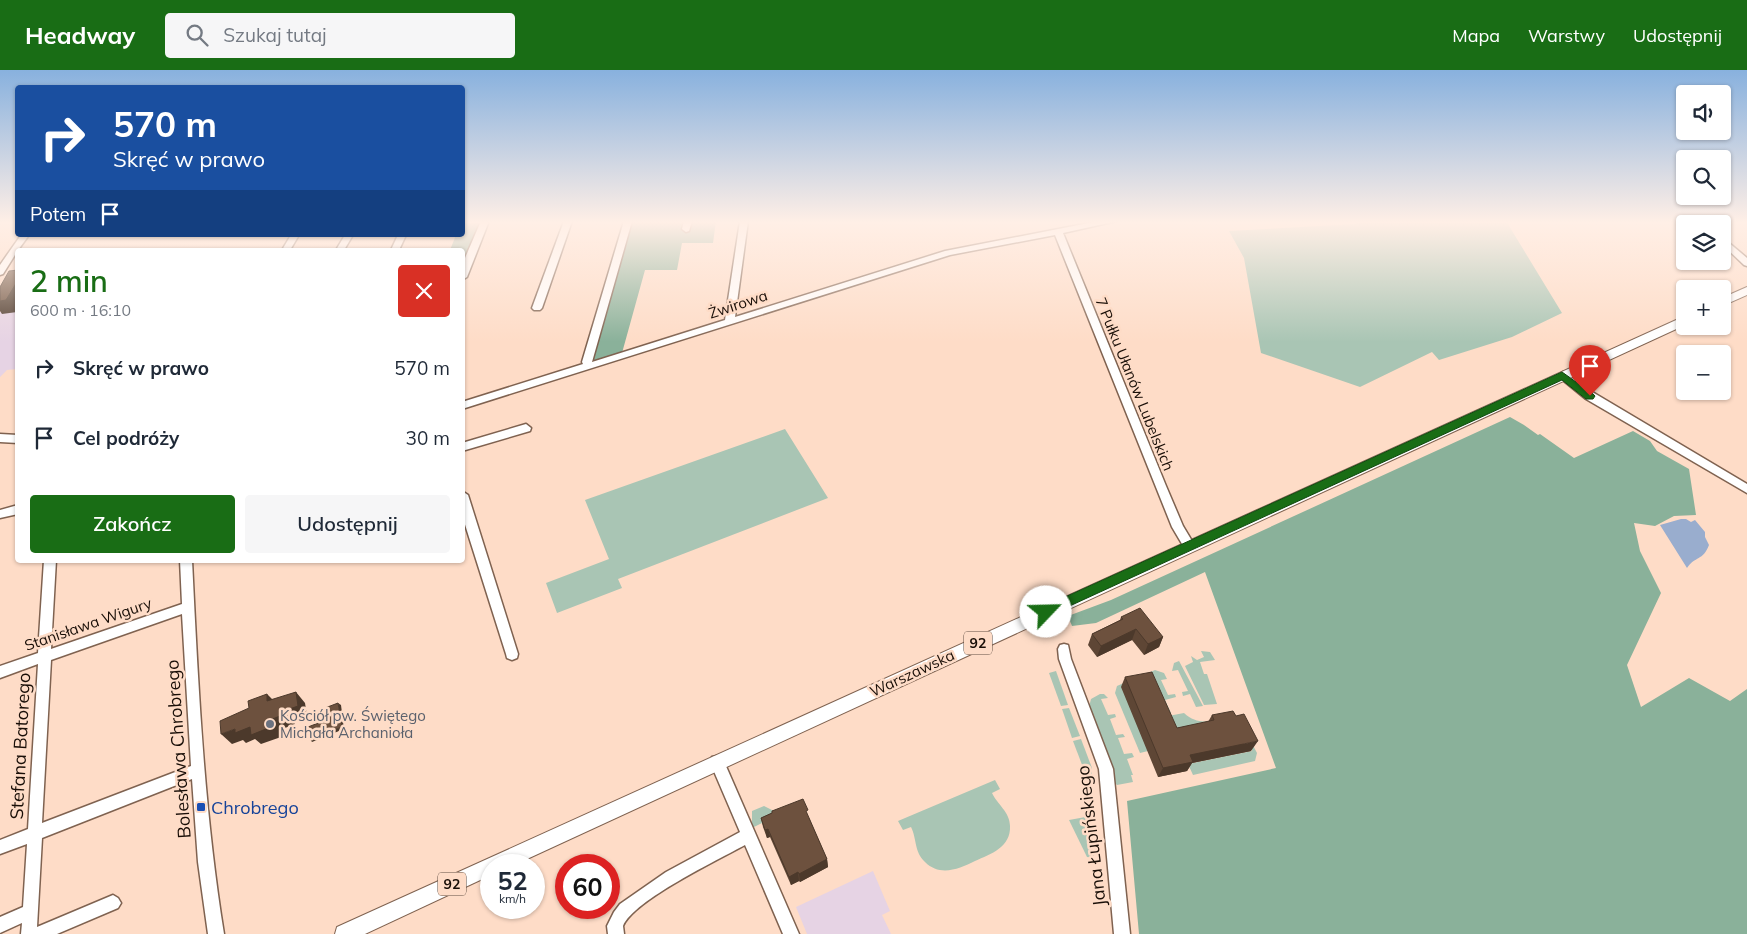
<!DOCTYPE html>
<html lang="pl">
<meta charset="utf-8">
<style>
body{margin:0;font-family:Mulish,sans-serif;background:#f6f6f7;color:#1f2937;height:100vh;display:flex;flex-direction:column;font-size:19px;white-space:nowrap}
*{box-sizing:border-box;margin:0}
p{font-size:16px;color:#747a83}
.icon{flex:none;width:28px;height:28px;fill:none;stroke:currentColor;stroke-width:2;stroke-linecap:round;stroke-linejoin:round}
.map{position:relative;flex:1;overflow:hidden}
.panel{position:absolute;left:15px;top:178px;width:450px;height:315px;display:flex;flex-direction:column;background:#fff;border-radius:5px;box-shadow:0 1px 4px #0004}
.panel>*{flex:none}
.hud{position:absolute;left:15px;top:15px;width:450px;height:152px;border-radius:5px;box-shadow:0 1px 4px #0004;background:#1a4fa0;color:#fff;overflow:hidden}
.tools{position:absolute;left:1676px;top:15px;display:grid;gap:10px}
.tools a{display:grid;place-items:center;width:55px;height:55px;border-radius:5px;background:#fff;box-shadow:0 1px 4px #0004;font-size:25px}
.speed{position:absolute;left:480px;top:784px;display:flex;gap:10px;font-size:25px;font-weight:700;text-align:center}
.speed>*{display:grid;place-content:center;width:65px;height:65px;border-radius:50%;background:#fff;box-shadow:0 1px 4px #0004;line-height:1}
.speed small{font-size:12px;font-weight:400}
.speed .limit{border:8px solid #d22;background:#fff;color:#111}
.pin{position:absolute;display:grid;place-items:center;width:42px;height:42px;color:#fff;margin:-51px -21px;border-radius:50% 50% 50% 0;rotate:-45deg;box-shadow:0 0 5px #0007}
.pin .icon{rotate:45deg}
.me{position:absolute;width:55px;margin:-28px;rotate:66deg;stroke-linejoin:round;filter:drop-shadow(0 0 4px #0008)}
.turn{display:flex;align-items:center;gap:18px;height:105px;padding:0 15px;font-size:22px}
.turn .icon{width:65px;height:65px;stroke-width:2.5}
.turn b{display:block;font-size:35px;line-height:42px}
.then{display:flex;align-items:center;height:48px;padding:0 15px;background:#0003;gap:10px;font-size:19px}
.round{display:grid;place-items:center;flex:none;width:52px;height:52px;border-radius:5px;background:#f6f6f7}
.overview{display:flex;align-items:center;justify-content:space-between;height:85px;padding:0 15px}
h1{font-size:30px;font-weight:600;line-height:38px;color:#196d15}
.cta{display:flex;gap:10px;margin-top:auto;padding:10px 15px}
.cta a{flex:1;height:58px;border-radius:5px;background:#196d15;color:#fff;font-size:20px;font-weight:600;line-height:58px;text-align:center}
.cta a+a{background:#f6f6f7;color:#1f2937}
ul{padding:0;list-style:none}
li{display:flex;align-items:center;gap:15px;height:70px;padding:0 15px}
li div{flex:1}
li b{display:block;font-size:19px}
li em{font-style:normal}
header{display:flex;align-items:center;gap:30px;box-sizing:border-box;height:70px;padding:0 25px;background:#196d15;color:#fff}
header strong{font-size:24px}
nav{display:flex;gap:28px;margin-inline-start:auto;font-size:18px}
.search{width:350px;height:45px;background:#f6f6f7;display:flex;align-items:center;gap:12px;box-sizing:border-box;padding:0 18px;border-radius:5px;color:#747a83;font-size:19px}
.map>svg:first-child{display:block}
.industrial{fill:#e6d3e4}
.green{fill:#a9c5b4}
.forest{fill:#8ab19a}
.water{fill:#99adce}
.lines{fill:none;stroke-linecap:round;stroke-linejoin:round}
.minor-casing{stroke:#7f6250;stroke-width:3}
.major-casing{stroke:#7f6250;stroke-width:2}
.minor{fill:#fff;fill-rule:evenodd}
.major{fill:#fff;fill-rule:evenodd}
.wall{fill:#5e4635}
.shaded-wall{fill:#4c392b}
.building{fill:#6d513e;stroke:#4c392b}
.route{fill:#196d15;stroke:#10470e}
.worship-dot{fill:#6b7280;stroke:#fedcc7;stroke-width:2}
.transit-dot{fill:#1a4fb4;stroke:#fedcc7;stroke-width:2}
.labels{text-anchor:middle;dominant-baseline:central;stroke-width:5;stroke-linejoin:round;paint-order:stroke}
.shield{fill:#fedcc7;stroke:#5e4c41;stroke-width:1}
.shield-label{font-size:14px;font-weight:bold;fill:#190e07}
.street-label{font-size:15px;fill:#190e07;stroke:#fedcc7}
.worship-label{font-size:15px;fill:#5b616d;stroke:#fedcc7;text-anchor:start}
.near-street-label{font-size:18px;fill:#190e07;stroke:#fedcc7}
.near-transit-label{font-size:18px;fill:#164399;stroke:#fedcc7;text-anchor:start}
</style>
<header>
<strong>Headway</strong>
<div class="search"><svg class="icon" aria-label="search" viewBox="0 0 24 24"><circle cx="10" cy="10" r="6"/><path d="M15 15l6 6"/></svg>Szukaj tutaj</div>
<nav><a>Mapa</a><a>Warstwy</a><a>Udostępnij</a></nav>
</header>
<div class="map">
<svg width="1747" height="864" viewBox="0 0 1747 864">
<rect width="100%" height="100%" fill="#fedcc7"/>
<g class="industrial">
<polygon points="17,240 17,299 7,300 0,307 0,242 16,242"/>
<polygon points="873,801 890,841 882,845 891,864 807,864 796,837"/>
</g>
<g class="green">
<polygon points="1355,151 1506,151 1562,243 1512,267 1439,290 1432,282 1360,317 1261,283 1244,188 1229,161 1356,154"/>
<polygon points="785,359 828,428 618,509 622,518 557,543 546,513 609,489 585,430"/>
<polygon points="1201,581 1210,582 1215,590 1200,592 1204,604 1207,604 1217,634 1204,635 1185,596 1193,592 1191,586 1197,590 1204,587"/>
<polygon points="1179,591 1203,636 1196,637 1190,624 1183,626 1182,622 1188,621 1178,600 1172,601 1174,593"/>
<polygon points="1155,600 1164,603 1167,609 1161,610 1168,625 1175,624 1176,627 1165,630 1171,643 1162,645 1139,607"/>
<polygon points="1056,601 1068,635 1061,636 1049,603"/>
<polygon points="1126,612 1148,681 1140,683 1115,623 1117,616"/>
<polygon points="1100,624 1104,624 1108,628 1101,629 1108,645 1115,644 1116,647 1110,649 1116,665 1123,664 1125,667 1118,668 1124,684 1132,683 1134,687 1127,689 1133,705 1131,705 1133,712 1117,715 1114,712 1114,702 1089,637 1091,629"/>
<polygon points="1069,638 1080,666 1072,668 1062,639"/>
<path d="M 1184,643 C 1199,657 1213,650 1232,647 L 1172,668 L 1163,647 Z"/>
<polygon points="1247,664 1257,683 1255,691 1193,705 1188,694 1252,681"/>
<polygon points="1081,669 1092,698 1092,707 1087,708 1073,671"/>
<path d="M 995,710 L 1000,719 L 992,723 C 997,734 1010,742 1010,756 C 1011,777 991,784 975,791 C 959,799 940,807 925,792 C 914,782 917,769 911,757 L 903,760 L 898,751 Z"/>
<polygon points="764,736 774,741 774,747 752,758 752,741"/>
<polygon points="1091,746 1094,788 1087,787 1069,750"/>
</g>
<g class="forest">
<polygon points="631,151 684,151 682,161 689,161 691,151 716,151 713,173 682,173 677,200 645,200 622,283 596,291 592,289"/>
<polygon points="463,153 482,153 463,198 462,180 450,180 456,165 462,165"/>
<polygon points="1510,347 1524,355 1538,365 1540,364 1574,388 1633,361 1650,371 1657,381 1689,399 1696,445 1674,446 1655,456 1634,453 1640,481 1661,523 1627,595 1641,637 1689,608 1730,631 1747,619 1747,864 1139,864 1127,731 1276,698 1205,502 1096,553 1072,556 1068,546 1111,530"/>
</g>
<path class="water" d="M 1681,449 L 1686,449 L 1691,452 L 1695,450 L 1705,462 L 1705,467 L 1709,475 C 1703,491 1695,486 1687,498 L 1660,455 Z"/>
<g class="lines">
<g class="minor-casing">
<g id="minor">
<polygon points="481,151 489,151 467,207 462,210 462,195"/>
<polygon points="564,151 572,151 542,238 540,240 534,240 532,238"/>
<polygon points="624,151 632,151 592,292 725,250 740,151 748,151 735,247 945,181 1099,151 1117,151 1063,163 1166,416 1183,456 1195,476 1193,479 1185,479 1172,457 1055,165 950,185 462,339 462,332 583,294 582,292"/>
<polygon points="684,151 692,151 689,161 686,162 682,159"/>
<polygon points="1703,151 1711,151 1713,154 1705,154"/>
<polygon points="21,165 29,165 18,180 3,204 0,205 0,195"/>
<polygon points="291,165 299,165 290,180 282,180"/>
<polygon points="345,165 353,165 344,180 336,180"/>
<polygon points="398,165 406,165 399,180 391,180"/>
<polygon points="1722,167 1747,188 1747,196 1744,195 1722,174"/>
<polygon points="1563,302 1594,323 1747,414 1747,423 1586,329 1559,307 1558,305"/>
<polygon points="526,354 531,358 530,361 462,381 462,373"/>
<polygon points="0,364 18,365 18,373 0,372"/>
<polygon points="462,421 468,425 518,584 517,588 512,590 507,588 506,584 462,445"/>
<polygon points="18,435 18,444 0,448 0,440"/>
<path d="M 44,490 L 56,490 L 51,579 L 182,534 L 180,490 L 192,490 C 198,615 204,741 224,864 L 208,864 L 198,792 L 192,709 L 42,768 L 37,857 L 113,825 L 118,828 L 121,833 L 118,838 L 57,864 L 21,864 L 22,853 L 0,863 L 0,847 L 23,837 L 27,774 L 0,784 L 0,770 L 28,759 L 38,594 L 0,608 L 0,596 L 38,583 ZM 182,544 L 191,696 L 42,753 L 51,590 Z"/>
<polygon points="1064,574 1068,575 1071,589 1113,699 1130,864 1114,864 1099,699 1059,589 1058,579 1060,575"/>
<path d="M 717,686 L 722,687 L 799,864 L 783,864 L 745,775 C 718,790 634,830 623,856 L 624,864 L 608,864 L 607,856 L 614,842 L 620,834 L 666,802 L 740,762 L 710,692 L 712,687 Z"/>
</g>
</g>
<g class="major-casing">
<g id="major">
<polygon points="1747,217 1747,225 1722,236 1722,228"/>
<polygon points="1685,246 1685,255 514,795 491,795 491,805 365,864 335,864 337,857 485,790"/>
</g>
</g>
<use href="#minor" class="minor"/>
<use href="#major" class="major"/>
</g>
<g class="wall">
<polygon points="1121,547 1163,567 1159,577 1144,585 1132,570 1097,587 1088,575 1092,564 1120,550"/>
<polygon points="1125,607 1177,658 1208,652 1212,645 1251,681 1192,693 1187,701 1158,707 1121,617"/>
<polygon points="772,741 809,748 827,789 828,797 800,812 799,811 791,815 770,767 767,768 763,757 761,748 772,743"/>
</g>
<g class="shaded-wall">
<polygon points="18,210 18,240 17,242 2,244 0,241 0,231"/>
<polygon points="1136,559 1132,570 1097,587 1101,576"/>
<polygon points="1163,567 1159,577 1144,585 1148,574"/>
<polygon points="296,622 305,633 307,646 294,651 295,654 280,660 281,667 261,674 255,669 246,673 243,670 232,674 221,664 235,659 270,650 284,641"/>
<polygon points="267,624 277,634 267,631"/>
<polygon points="338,633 341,635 344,659 312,672 310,669 342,657"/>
<polygon points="1258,671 1251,681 1192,693 1187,701 1158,707 1163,698 1190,685"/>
<polygon points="768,759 770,767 767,768 765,760"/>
<polygon points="827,789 828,797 800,812 799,804"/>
<polygon points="798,802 799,811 791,815 789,807"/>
</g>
<g class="building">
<polygon points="18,200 18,210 6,230 0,231 0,217 9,201"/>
<polygon points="1140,538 1163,567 1148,574 1136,559 1101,576 1092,564 1123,549 1121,547"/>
<polygon points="1152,602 1177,658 1214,650 1212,645 1233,641 1236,646 1244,644 1258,671 1190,685 1193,692 1163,698 1125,607"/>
<polygon points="296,622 298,636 284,641 285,644 270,650 271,657 251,665 250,657 235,663 235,659 221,664 220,651 249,638 248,631 267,624 267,631"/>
<polygon points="338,633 342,657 310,669 308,657 326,650 325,638"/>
<polygon points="803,729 808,740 806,741 827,789 799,804 798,802 789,807 768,759 765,760 761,748 772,743 772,741"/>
</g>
<linearGradient id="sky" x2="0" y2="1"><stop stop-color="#88b1de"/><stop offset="0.56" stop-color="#ffefe6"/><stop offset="1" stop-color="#ffefe6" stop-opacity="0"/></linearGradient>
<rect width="1747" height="272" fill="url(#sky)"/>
<polygon class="route" points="1562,302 1593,324 1595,326 1593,329 1586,329 1562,310 1050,545 1046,547 1041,545 1039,542 1041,538"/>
<circle class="worship-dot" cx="270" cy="654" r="5"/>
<rect class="transit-dot" x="196" y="732" width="10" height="10" rx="2.5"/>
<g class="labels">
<g class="shield">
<rect x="964" y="561.5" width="28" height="23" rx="4"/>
<rect x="438" y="802.5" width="28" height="23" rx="4"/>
</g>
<g class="shield-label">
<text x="978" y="573">92</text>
<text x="452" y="814">92</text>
</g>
<g class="street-label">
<text transform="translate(738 234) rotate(-18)">Żwirowa</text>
<text transform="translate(1135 314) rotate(68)">7 Pułku Ułanów Lubelskich</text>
<text transform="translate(88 554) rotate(-19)">Stanisława Wigury</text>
<text transform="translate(912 603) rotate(-25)">Warszawska</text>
</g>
<g class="worship-label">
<text x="280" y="645">Kościół pw. Świętego<tspan x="280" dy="17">Michała Archanioła</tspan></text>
</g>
<g class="near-street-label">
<text transform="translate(20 676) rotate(-87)">Stefana Batorego</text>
<text transform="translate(178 679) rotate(-94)">Bolesława Chrobrego</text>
<text transform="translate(1091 766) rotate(-97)">Jana Łupińskiego</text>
</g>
<g class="near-transit-label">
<text x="211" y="737">Chrobrego</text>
</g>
</g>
</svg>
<div class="tools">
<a><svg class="icon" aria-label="sound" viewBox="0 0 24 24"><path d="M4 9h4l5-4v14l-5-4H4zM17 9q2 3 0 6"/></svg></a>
<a><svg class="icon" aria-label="search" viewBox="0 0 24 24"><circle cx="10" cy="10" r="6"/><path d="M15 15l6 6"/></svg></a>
<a><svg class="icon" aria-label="layers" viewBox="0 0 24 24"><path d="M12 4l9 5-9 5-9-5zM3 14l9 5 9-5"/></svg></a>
<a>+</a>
<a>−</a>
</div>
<div class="speed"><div>52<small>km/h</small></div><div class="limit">60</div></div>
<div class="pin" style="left:1590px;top:326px;background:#d93025"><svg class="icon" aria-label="arrive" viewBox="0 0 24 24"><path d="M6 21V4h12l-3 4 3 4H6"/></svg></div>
<svg class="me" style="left:1046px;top:542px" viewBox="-20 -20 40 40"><circle r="19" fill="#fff"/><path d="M0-13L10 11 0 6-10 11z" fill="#196d15"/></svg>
<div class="hud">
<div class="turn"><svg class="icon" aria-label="right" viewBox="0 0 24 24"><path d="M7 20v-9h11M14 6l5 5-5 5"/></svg><div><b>570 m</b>Skręć w prawo</div></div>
<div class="then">Potem<svg class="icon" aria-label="arrive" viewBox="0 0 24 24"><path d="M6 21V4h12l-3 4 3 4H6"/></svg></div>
</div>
<section class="panel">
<div class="overview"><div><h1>2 min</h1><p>600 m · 16:10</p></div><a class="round" style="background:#d93025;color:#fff"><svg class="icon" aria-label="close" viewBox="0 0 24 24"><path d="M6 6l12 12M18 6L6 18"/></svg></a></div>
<ul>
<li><svg class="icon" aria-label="right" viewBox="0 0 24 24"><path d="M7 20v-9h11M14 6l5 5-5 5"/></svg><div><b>Skręć w prawo</b></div><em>570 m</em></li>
<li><svg class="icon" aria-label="arrive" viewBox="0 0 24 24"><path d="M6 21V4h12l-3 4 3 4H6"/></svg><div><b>Cel podróży</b></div><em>30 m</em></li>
</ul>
<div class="cta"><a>Zakończ</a><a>Udostępnij</a></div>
</section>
</div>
